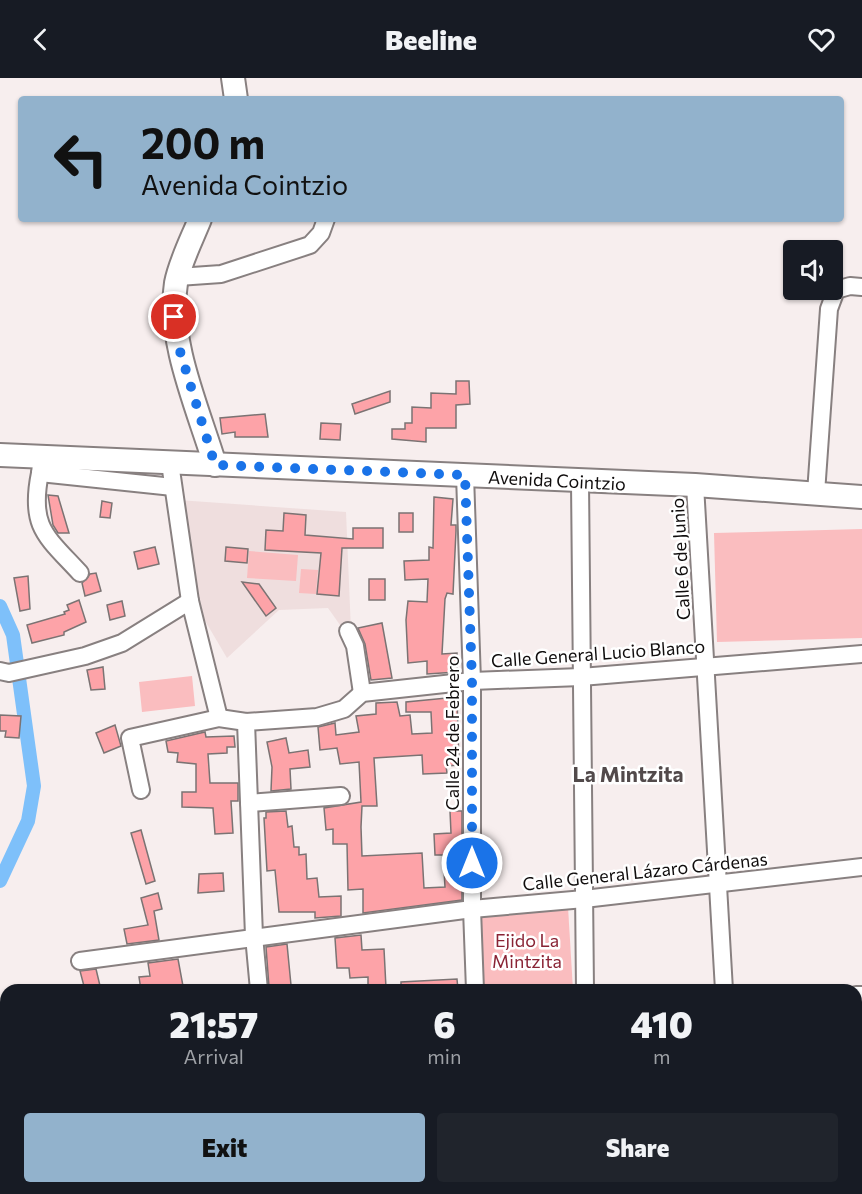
<!DOCTYPE html>
<meta charset="utf-8">
<style>
body{margin:0;font-family:Commissioner,sans-serif;background:#20242c;color:#f1f3f6;height:100vh;display:flex;flex-direction:column;font-size:22px;white-space:nowrap}
*{box-sizing:border-box;margin:0}
p{font-size:20px;color:#9ea1a6}
.icon{flex:none;width:33px;height:33px;fill:none;stroke:currentColor;stroke-width:2;stroke-linecap:round;stroke-linejoin:round}
.map{position:relative;flex:1;overflow:hidden}
.side{position:absolute;left:0px;top:906px;width:862px;height:210px;display:flex;flex-direction:column;background:#171b24;border-radius:18px 18px 0 0;box-shadow:0 2px 4px #0004}
.side>*{flex:none}
.banner{position:absolute;left:18px;top:18px;width:826px;height:126px;border-radius:6px;box-shadow:0 2px 4px #0004;background:#92b2cc;color:#111;overflow:hidden}
.tools{position:absolute;left:783px;top:162px;display:grid;gap:12px}
.tools a{display:grid;place-items:center;width:60px;height:60px;border-radius:6px;background:#171b24;box-shadow:0 2px 4px #0004;font-size:30px}
.pin{position:absolute;display:grid;place-items:center;width:51px;height:51px;color:#fff;margin:-26px;border:3px solid #fff;border-radius:50%;box-shadow:0 2px 6px #0007}
.me{position:absolute;width:66px;margin:-33px;rotate:0deg;stroke-linejoin:round;filter:drop-shadow(0 0 4px #0008)}
.turn{display:flex;align-items:center;gap:21px;height:126px;padding:0 24px;font-size:27px}
.turn .icon{width:78px;height:78px;stroke-width:2.5}
.turn b{display:block;font-size:42px;line-height:51px}
.eta{display:flex;justify-content:space-evenly;align-items:center;height:102px;text-align:center}
.eta b{font-size:36px;font-weight:800;line-height:42px}
.button{display:flex;gap:12px;margin-top:auto;padding:12px 24px}
.button a{flex:1;height:69px;border-radius:6px;background:#92b2cc;color:#111;font-size:24px;font-weight:800;line-height:69px;text-align:center}
.button a+a{background:#20242c;color:#f1f3f6}
header{display:flex;justify-content:space-between;align-items:center;height:78px;padding:0 24px;background:#171b24;font-size:27px;font-weight:800}
.map>svg:first-child{display:block}
.built{fill:#efdede}
.green{fill:#fabdbf}
.lines{fill:none;stroke-linecap:round;stroke-linejoin:round}
.canal{stroke:#7ec0fa;stroke-width:14}
.building{fill:#fda3a8;stroke:#7b7373;stroke-width:1.5}
.minor-casing{stroke:#888080;stroke-width:20}
.secondary-casing{stroke:#888080;stroke-width:26}
.minor{stroke:#fff;stroke-width:16}
.secondary{stroke:#fff;stroke-width:22}
.route{stroke:#1a73e8;stroke-width:10;stroke-dasharray:0 18}
.labels{text-anchor:middle;dominant-baseline:central;stroke-width:5;stroke-linejoin:round;paint-order:stroke}
.street-label{font-size:18px;fill:#100d0d;stroke:#fff}
.park-label{font-size:18px;fill:#892334;stroke:#fff}
.quarter-label{font-size:21px;font-weight:bold;fill:#524a4b;stroke:#fff}
</style>
<header><svg class="icon" aria-label="back" viewBox="0 0 24 24"><path d="M15 5l-7 7 7 7"/></svg>Beeline<svg class="icon" aria-label="heart" viewBox="0 0 24 24"><path d="M12 20l-8-8c-3-5 5-10 8-4 3-6 11-1 8 4z"/></svg></header>
<div class="map">
<svg width="862" height="1116" viewBox="0 0 862 1116">
<rect width="100%" height="100%" fill="#f7eeee"/>
<polygon class="built" points="178,422 346,434 351,553 345,554 328,530 279,532 227,580 204,541"/>
<g class="green">
<polygon points="862,451 862,560 717,564 714,455"/>
<polygon points="249,473 298,477 296,503 247,500"/>
<polygon points="301,491 318,492 316,516 299,515"/>
<polygon points="192,598 195,628 142,634 139,604"/>
<polygon points="568,829 573,912 482,912 478,834"/>
</g>
<g class="lines">
<polyline class="canal" points="0,528 13,557 34,708 28,743 0,803"/>
</g>
<g class="building">
<polygon points="456,303 469,303 470,326 456,327 456,350 426,350 426,364 392,361 392,351 405,351 405,345 412,345 412,329 431,330 431,315 456,316"/>
<polygon points="390,313 390,324 355,336 352,326"/>
<polygon points="265,336 268,359 235,359 235,354 222,356 220,340"/>
<polygon points="321,345 341,346 340,362 320,361"/>
<polygon points="48,417 58,418 69,455 58,455 53,447"/>
<polygon points="434,419 453,421 451,447 456,447 456,453 453,516 447,515 445,521 442,576 457,575 457,594 427,596 427,583 408,585 406,542 408,523 427,524 428,501 405,502 404,483 429,482 429,469 433,470"/>
<polygon points="102,423 112,425 110,440 100,439"/>
<polygon points="284,435 306,437 305,457 353,461 353,450 383,450 383,470 342,470 339,518 317,516 321,475 265,472 266,452 283,453"/>
<rect x="399" y="435" width="14" height="19"/>
<polygon points="155,469 159,486 138,491 134,474"/>
<polygon points="226,469 248,471 247,485 225,483"/>
<polygon points="96,495 101,513 85,518 82,505 90,496"/>
<polygon points="28,498 30,531 20,533 14,500"/>
<rect x="369" y="501" width="16" height="21"/>
<polygon points="242,504 259,506 276,530 266,538"/>
<polygon points="79,522 86,544 64,554 64,557 32,565 27,547 65,536 64,534 69,532 67,527"/>
<polygon points="122,523 125,538 110,542 107,527"/>
<polygon points="382,545 392,600 371,602 365,566 358,550"/>
<polygon points="103,589 105,611 91,612 87,592"/>
<polygon points="457,619 459,687 446,688 447,695 423,696 422,677 374,680 377,728 362,728 361,749 362,778 422,775 424,810 445,809 443,777 435,777 434,756 451,755 450,733 462,733 462,822 363,835 363,811 348,812 347,766 333,766 333,751 326,752 324,730 361,724 359,684 340,686 337,670 320,672 318,649 335,645 336,657 359,654 356,638 376,636 376,625 397,624 400,638 410,637 412,656 432,655 431,634 406,634 406,624"/>
<polygon points="0,637 21,638 19,660 5,659 6,653 0,653"/>
<polygon points="115,647 121,668 104,675 96,655"/>
<polygon points="205,654 206,659 234,658 235,669 227,669 227,675 208,676 210,705 238,705 238,723 231,723 233,755 215,756 213,730 182,729 182,714 196,714 196,686 177,684 178,675 168,674 166,663"/>
<polygon points="286,660 289,675 308,672 310,689 290,691 291,711 271,713 272,689 267,664"/>
<polygon points="286,733 288,749 292,748 294,769 299,769 299,777 306,776 307,801 317,800 319,819 341,818 341,838 315,840 315,834 279,834 275,792 267,793 264,740 266,740 266,734"/>
<polygon points="141,752 155,803 146,806 131,755"/>
<polygon points="223,795 224,813 198,815 199,796"/>
<polygon points="158,815 162,831 154,833 159,862 127,866 124,851 148,847 141,820"/>
<polygon points="361,857 362,872 384,871 386,910 368,911 368,899 350,900 349,890 337,890 335,860"/>
<polygon points="287,866 291,907 269,909 266,869"/>
<polygon points="178,881 183,908 141,912 139,899 150,898 148,885"/>
<polygon points="96,891 101,912 85,912 80,893"/>
<polygon points="457,901 458,912 401,912 401,904"/>
</g>
<g class="lines">
<g class="minor-casing">
<g id="minor">
<polyline points="178,199 221,196 310,167 321,155 326,141"/>
<polyline points="42,379 40,395 173,409"/>
<polyline points="170,385 190,523 219,640"/>
<path d="M 40,395 C 29,449 46,458 80,495"/>
<polyline points="465,397 472,603 472,831 475,912"/>
<polyline points="580,404 585,912"/>
<polyline points="695,407 724,912"/>
<polyline points="816,415 829,231 836,212 850,208 862,209"/>
<polyline points="348,553 355,568 362,615"/>
<polyline points="0,593 9,595 85,578 122,565 190,523"/>
<polyline points="246,644 254,858 259,912"/>
<polyline points="141,712 130,660 219,640 246,644 317,639 344,631 362,615 472,603 581,599 862,576"/>
<polyline points="249,725 341,718"/>
<polyline points="80,883 472,831 584,821 862,789"/>
<polyline points="856,917 862,917"/>
<polyline points="489,1110 490,1116"/>
<polyline points="587,1110 587,1116"/>
<polyline points="735,1110 735,1116"/>
</g>
</g>
<g class="secondary-casing">
<g id="secondary">
<polyline points="233,0 236,21"/>
<path d="M 200,141 C 192,161 180,184 176,205 C 167,263 199,333 215,387"/>
<polyline points="0,377 695,407 862,419"/>
</g>
</g>
<use href="#minor" class="minor"/>
<use href="#secondary" class="secondary"/>
</g>
<g class="lines">
<polyline class="route" points="174,239 179,270 215,387 465,397 472,603 472,785"/>
</g>
<g class="labels">
<g class="street-label">
<text transform="translate(557 402) rotate(3)">Avenida Cointzio</text>
<text transform="translate(680 481) rotate(-93)">Calle 6 de Junio</text>
<text transform="translate(598 575) rotate(-4)">Calle General Lucio Blanco</text>
<text transform="translate(452 655) rotate(-90)">Calle 24 de Febrero</text>
<text transform="translate(645 793) rotate(-6)">Calle General Lázaro Cárdenas</text>
</g>
<g class="park-label">
<text x="527" y="862">Ejido La<tspan x="527" dy="21">Mintzita</tspan></text>
</g>
<g class="quarter-label">
<text x="628" y="695">La Mintzita</text>
</g>
</g>
</svg>
<div class="tools">
<a><svg class="icon" aria-label="sound" viewBox="0 0 24 24"><path d="M4 9h4l5-4v14l-5-4H4zM17 9q2 3 0 6"/></svg></a>
</div>
<div class="pin" style="left:174px;top:239px;background:#d93025"><svg class="icon" aria-label="arrive" viewBox="0 0 24 24"><path d="M6 21V4h12l-3 4 3 4H6"/></svg></div>
<svg class="me" style="left:472px;top:785px" viewBox="-20 -20 40 40"><circle r="17" fill="#1a73e8" stroke="#fff" stroke-width="3"/><path d="M0-11L8 9 0 5-8 9z" fill="#fff"/></svg>
<div class="banner">
<div class="turn"><svg class="icon" aria-label="left" viewBox="0 0 24 24"><path d="M17 20v-9H6M10 6l-5 5 5 5"/></svg><div><b>200 m</b>Avenida Cointzio</div></div>
</div>
<section class="side">
<div class="eta">
<div><b>21:57</b><p>Arrival</p></div>
<div><b>6</b><p>min</p></div>
<div><b>410</b><p>m</p></div>
</div>
<div class="button"><a>Exit</a><a>Share</a></div>
</section>
</div>
